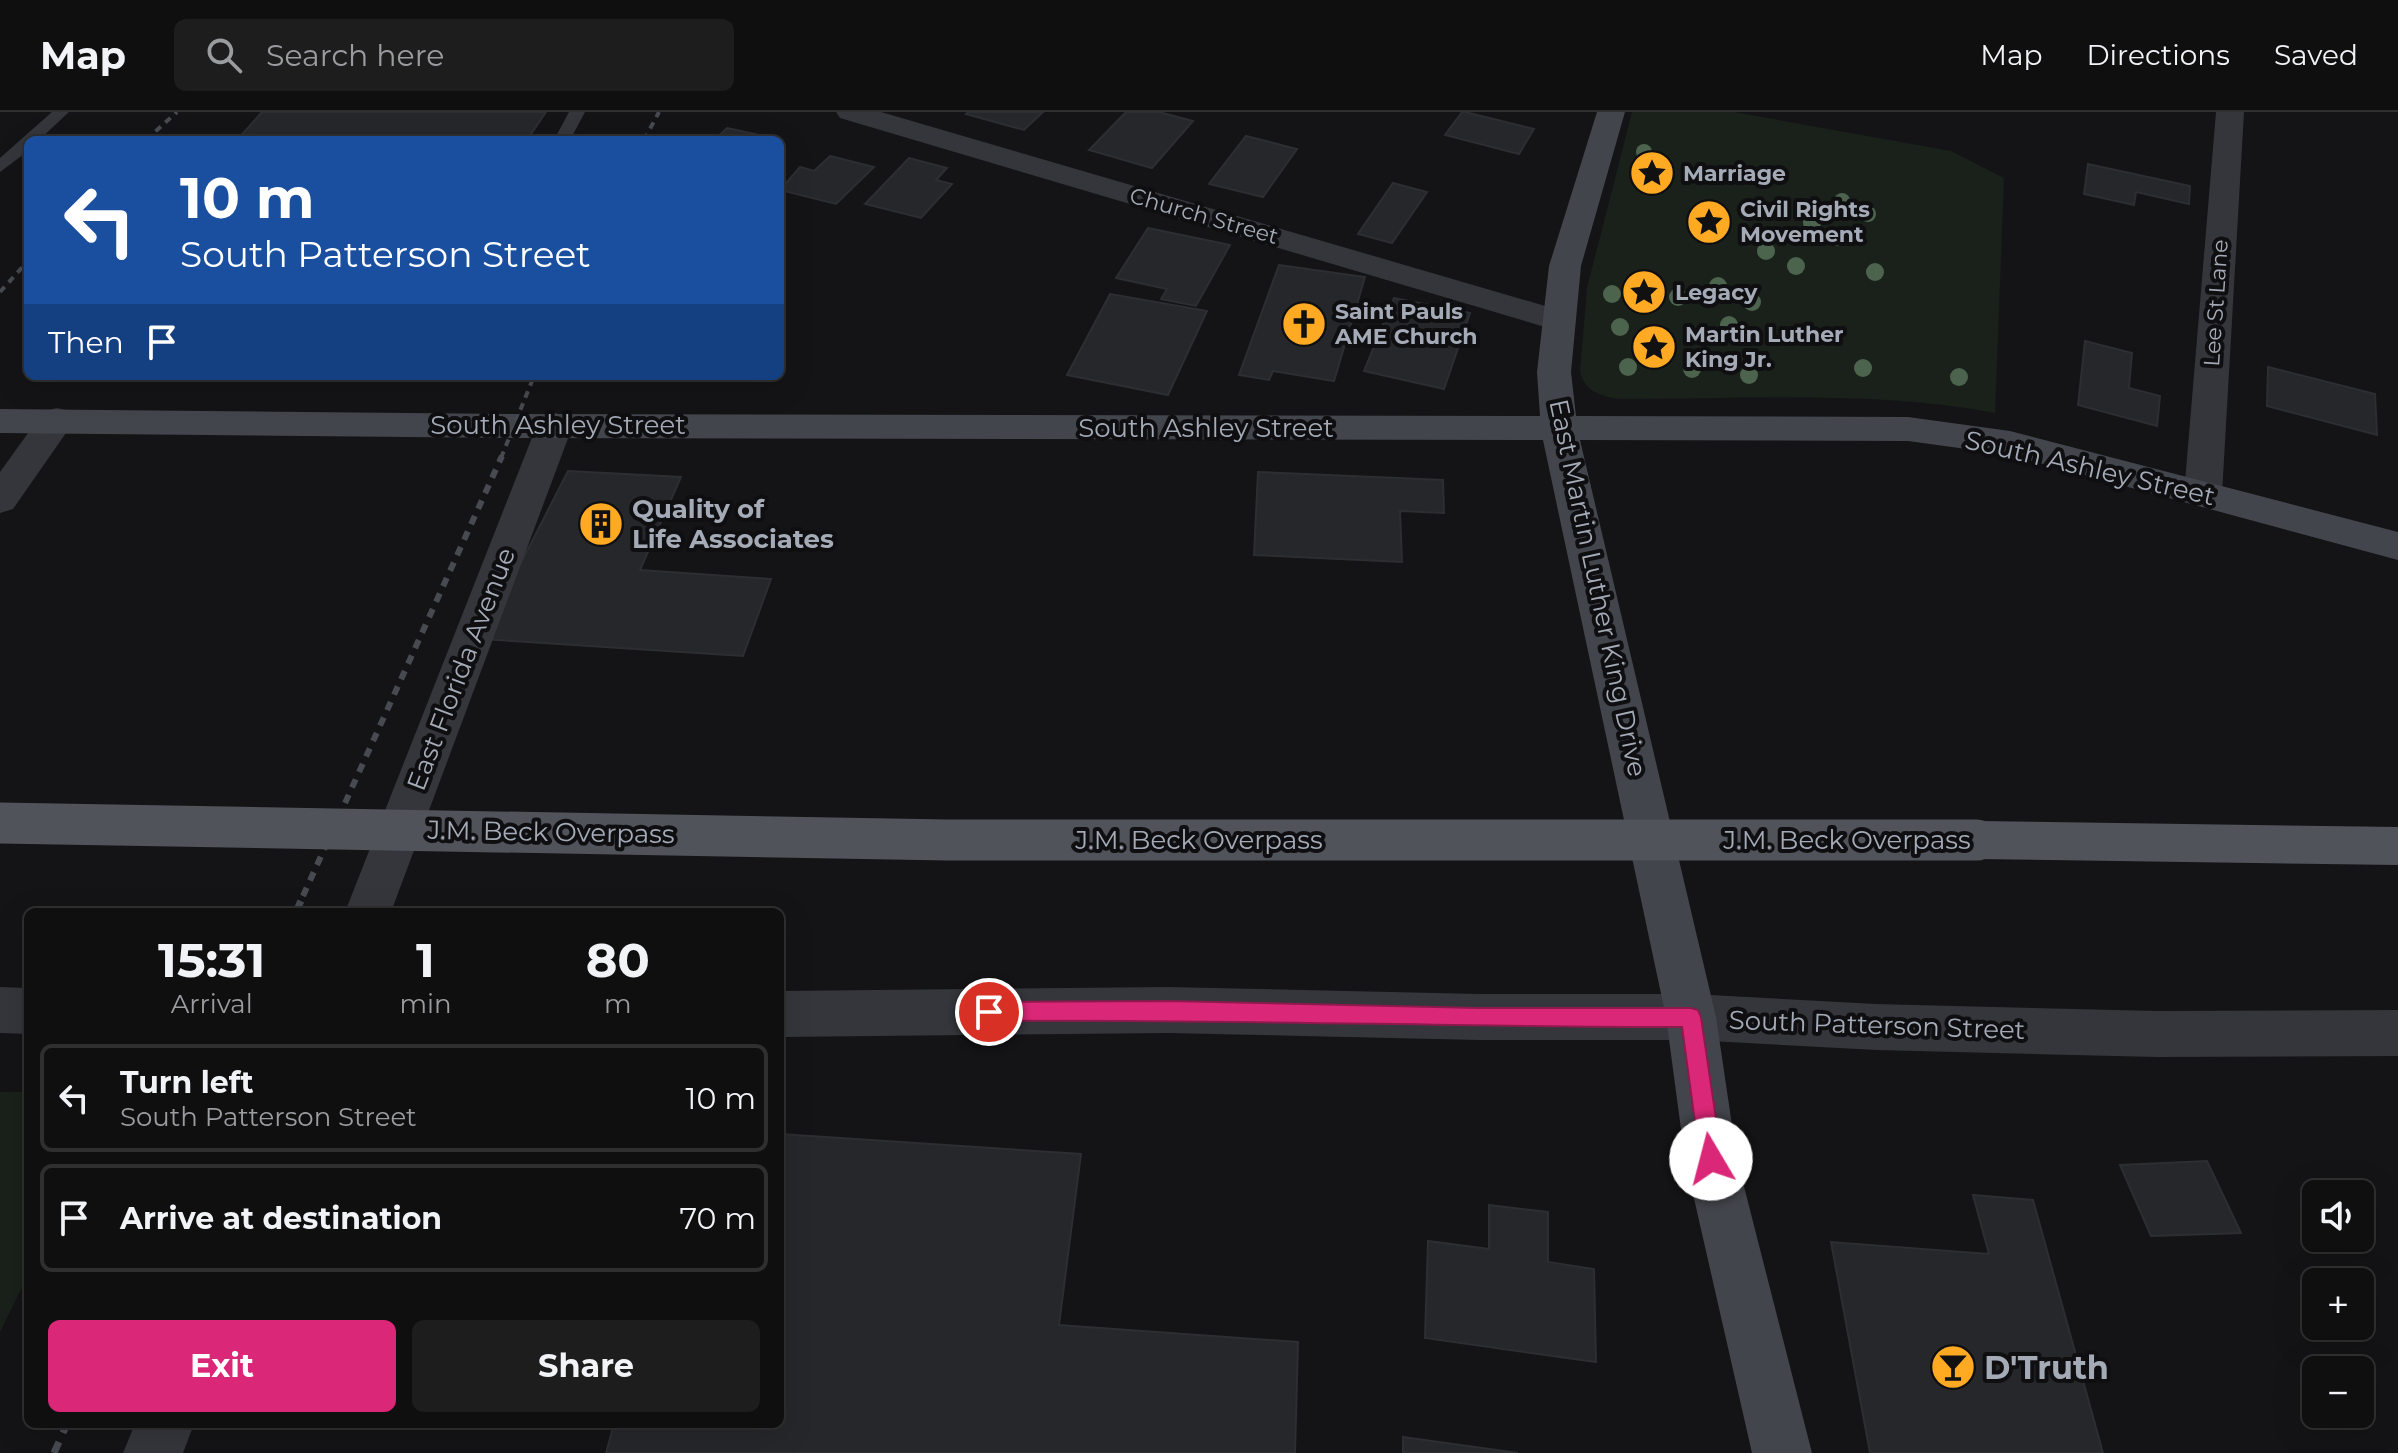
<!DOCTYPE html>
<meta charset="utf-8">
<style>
body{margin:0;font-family:Montserrat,sans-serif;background:#1d1d1e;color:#f1f3f6;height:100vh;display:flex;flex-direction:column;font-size:30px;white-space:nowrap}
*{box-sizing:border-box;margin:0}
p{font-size:26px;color:#9b9c9f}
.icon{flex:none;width:44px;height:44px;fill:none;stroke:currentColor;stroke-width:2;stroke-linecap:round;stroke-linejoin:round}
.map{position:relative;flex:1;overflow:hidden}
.side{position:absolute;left:24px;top:796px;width:760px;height:520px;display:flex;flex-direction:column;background:#0f0f10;border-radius:12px;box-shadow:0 8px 32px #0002,0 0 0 2px #2f2f30}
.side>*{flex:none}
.hud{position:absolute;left:24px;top:24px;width:760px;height:244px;border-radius:12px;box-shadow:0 8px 32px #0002,0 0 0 2px #2f2f30;background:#1a4fa0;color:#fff;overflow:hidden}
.tools{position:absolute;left:2302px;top:1068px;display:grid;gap:16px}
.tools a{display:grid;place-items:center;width:72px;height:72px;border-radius:12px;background:#0f0f10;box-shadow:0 8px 32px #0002,0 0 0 2px #2f2f30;font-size:40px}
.pin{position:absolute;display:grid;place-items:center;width:68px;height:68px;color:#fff;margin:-34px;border:4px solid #fff;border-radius:50%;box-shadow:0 2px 8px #0007}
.me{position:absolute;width:88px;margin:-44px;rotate:352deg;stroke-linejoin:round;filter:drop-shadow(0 0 6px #0008)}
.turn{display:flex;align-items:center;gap:28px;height:168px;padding:0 24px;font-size:36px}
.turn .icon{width:104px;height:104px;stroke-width:2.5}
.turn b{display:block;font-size:56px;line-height:68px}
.then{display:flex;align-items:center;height:76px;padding:0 24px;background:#0003;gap:16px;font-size:30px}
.eta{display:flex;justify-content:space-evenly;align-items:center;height:136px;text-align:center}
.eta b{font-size:48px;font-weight:700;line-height:56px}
.action{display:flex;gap:16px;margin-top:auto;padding:16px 24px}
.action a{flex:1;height:92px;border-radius:12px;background:#db2777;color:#fff;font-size:32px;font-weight:700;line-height:92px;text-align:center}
.action a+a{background:#1d1d1e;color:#f1f3f6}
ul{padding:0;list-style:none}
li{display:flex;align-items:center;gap:24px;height:108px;margin:0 16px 12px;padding:0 8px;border:4px solid #2f2f30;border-radius:12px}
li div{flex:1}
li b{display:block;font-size:30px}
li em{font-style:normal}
header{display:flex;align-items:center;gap:48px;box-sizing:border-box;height:112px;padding:0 40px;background:#0f0f10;border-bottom:2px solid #2f2f30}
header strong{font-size:38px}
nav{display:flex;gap:44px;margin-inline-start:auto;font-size:28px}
.search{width:560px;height:72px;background:#1d1d1e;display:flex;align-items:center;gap:20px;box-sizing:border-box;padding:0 28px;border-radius:12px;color:#9b9c9f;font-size:30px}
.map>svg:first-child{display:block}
.green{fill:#19211a}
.building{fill:#26272a;stroke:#2d2e32;stroke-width:2}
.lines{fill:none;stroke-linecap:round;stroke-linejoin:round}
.lane{fill:#34363b;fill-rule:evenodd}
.street{fill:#34363b;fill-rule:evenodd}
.secondary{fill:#42454b;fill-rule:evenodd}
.primary{fill:#50535a;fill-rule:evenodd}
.rail-far2{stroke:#474a50;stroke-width:4;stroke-dasharray:7 6;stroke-linecap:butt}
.rail-far1{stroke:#474a50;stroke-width:6;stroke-dasharray:9 8;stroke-linecap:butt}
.rail{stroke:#474a50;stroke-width:7;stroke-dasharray:12 10;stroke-linecap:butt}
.primary-bridge{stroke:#50535a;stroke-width:41}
.tree{fill:#4c634d}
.route{fill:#db2777;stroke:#8e194d;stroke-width:2}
.labels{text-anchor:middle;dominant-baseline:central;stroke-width:8;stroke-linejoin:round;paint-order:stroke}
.far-poi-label{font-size:22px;font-weight:bold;fill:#a4abb7;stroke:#0f0f11;text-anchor:start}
.far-street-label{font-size:22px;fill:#a4abb7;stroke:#0f0f11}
.street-label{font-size:26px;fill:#a4abb7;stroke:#0f0f11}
.poi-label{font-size:26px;font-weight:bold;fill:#a4abb7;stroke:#0f0f11;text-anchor:start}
.near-poi-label{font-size:32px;font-weight:bold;fill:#a4abb7;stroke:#0f0f11;text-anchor:start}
</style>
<header>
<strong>Map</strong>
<div class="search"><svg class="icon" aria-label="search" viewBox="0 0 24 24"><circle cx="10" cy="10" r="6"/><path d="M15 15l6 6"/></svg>Search here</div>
<nav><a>Map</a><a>Directions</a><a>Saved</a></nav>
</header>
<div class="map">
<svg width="2398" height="1341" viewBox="0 0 2398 1341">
<rect width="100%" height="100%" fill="#141416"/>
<g class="green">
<path d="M 1632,0 L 1734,0 L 1951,39 L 2004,66 L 1995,301 C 1872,278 1744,287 1619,287 C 1600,284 1584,279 1580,259 L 1587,176 Z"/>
<polygon points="0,980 28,980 28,1163 0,1220"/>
</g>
<g class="building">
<polygon points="262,0 546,0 527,28 237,28"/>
<polygon points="968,0 1043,0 1024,18 966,2"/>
<polygon points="1126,0 1159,0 1193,9 1152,56 1089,38"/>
<polygon points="1462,0 1465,0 1534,17 1519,42 1445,23"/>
<polygon points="727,16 769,25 766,28 714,28"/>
<polygon points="1246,24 1297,37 1263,85 1209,72"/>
<polygon points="830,44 874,55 836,92 780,78 800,55 814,59"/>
<polygon points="909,46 947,56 936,68 952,72 921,106 865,92"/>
<polygon points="2088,52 2190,74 2189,92 2136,80 2134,93 2084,82"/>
<polygon points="1393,71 1427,80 1392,131 1358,122"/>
<polygon points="1148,116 1230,133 1196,194 1161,187 1167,177 1116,166"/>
<polygon points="1279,153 1365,165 1334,269 1273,259 1269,268 1239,263"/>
<polygon points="1110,182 1207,199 1168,283 1067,263"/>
<polygon points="1394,186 1470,201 1444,277 1364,259"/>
<polygon points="2085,229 2132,241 2129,276 2160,284 2157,314 2078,293"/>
<polygon points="2268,255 2375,282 2377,323 2267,294"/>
<polygon points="568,359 681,365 640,458 771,467 743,544 482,527"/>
<polygon points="1258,360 1443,368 1444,401 1400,399 1402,450 1254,443"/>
<polygon points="780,1022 1081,1042 1059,1213 1298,1230 1295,1341 606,1341 614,1312 780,1312"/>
<polygon points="2207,1049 2241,1121 2151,1124 2120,1053"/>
<polygon points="1973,1083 2033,1088 2103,1341 1870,1341 1831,1130 1989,1142"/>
<polygon points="1489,1093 1548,1100 1548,1150 1594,1157 1596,1250 1425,1226 1428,1129 1489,1137"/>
<polygon points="1403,1325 1518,1341 1403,1341"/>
</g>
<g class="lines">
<g class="lane">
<polygon points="52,0 69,0 39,28 28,28 28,39 0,60 0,46"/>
<polygon points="569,0 585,0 570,28 554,28"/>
</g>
<g class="street">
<polygon points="836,0 881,0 1569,201 1574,208 1569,215 1557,219 1545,215 840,6"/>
<polygon points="2216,0 2244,0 2222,382 2216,391 2203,395 2190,391 2184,382"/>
<polygon points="57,296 70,299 75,308 13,397 0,401 0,360 44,299"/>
<polygon points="555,301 568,304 573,313 391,800 345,800 537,313 542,304"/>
<polygon points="0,875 28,876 28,922 0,921"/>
<polygon points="1168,875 1479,882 1691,882 1876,892 2157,899 2398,898 2398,944 2157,945 1876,938 1691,928 1479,928 1168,921 780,925 780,879"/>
<polygon points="135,1312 194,1312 183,1341 123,1341"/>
</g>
<polygon class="secondary" points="1597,0 1625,0 1581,154 1571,260 1576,304 1908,305 2010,319 2398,420 2398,448 2010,343 1908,329 1580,328 1716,905 1737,1047 1812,1341 1752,1341 1685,1047 1666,905 1543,328 515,326 0,321 0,297 515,302 1540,304 1537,260 1549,154"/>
<polygon class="primary" points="1977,709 2398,715 2398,753 1977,747 1961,742 1954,728 1961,714"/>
<g class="rail-far2">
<polyline points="146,28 177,0"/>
<polyline points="644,28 659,0"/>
<polyline points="0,180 28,149"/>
<polyline points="501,346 534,264"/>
</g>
<polyline class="rail-far1" points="303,784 502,344"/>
<g class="rail">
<polyline points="296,800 304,782"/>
<polyline points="54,1341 67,1312"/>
</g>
<polyline class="primary-bridge" points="0,711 948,728 1977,728"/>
</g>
<g class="tree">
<circle cx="1644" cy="40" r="8"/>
<circle cx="1768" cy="63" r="8"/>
<circle cx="1842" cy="89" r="8"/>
<circle cx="1868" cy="102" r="8"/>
<circle cx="1812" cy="111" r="9"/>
<circle cx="1838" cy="125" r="9"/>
<circle cx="1766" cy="139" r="9"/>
<circle cx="1796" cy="154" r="9"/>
<circle cx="1875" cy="160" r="9"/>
<circle cx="1718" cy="174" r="9"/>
<circle cx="1612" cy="182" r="9"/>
<circle cx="1678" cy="185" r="9"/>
<circle cx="1752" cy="190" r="9"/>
<circle cx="1729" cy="213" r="9"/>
<circle cx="1620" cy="215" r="9"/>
<circle cx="1628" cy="255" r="9"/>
<circle cx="1863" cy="256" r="9"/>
<circle cx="1692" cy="257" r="9"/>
<circle cx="1749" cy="263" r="9"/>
<circle cx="1959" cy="265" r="9"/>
</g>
<path class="route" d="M 1168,889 L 1479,896 L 1691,896 L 1698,898 L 1701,905 L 1722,1047 L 1719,1055 L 1711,1058 L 1703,1055 L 1700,1047 L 1682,915 C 1451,915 1220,907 989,909 L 982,906 L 979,900 L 982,893 L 989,890 Z"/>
<defs>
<g id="sight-disc" transform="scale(2.3)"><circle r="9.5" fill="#fa2" stroke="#0f0f11"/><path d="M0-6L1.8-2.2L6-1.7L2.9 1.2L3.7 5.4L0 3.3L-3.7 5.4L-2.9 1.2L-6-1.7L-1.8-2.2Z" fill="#111"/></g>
<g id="church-disc" transform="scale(2.3)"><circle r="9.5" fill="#fa2" stroke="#0f0f11"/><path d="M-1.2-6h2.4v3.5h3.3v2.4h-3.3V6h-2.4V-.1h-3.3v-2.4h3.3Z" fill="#111"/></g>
<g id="building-disc" transform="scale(2.3)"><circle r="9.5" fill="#fa2" stroke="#0f0f11"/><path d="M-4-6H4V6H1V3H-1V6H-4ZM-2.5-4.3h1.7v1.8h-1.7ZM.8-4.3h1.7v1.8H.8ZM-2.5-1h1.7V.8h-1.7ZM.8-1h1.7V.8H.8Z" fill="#111"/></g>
<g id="bar-disc" transform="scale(2.3)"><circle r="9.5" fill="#fa2" stroke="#0f0f11"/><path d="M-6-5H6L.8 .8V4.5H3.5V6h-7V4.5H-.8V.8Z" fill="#111"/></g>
</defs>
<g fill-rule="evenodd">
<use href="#sight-disc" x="1652" y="61"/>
<use href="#sight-disc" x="1709" y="110"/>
<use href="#sight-disc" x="1644" y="180"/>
<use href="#church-disc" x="1304" y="212"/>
<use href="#sight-disc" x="1654" y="235"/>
<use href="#building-disc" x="601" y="412"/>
<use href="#bar-disc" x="1953" y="1255"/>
</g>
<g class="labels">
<g class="far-poi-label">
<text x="1683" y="61">Marriage</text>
<text x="1740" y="97">Civil Rights<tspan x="1740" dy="25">Movement</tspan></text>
<text x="1675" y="180">Legacy</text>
<text x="1335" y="199">Saint Pauls<tspan x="1335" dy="25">AME Church</tspan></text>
<text x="1685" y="222">Martin Luther<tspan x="1685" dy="25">King Jr.</tspan></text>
</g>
<g class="far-street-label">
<text transform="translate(1204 104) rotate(16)">Church Street</text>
<text transform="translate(2216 191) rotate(-86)">Lee St Lane</text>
</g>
<g class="street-label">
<text x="558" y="313">South Ashley Street</text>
<text x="1206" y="316">South Ashley Street</text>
<text transform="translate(2090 356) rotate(13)">South Ashley Street</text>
<text transform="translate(1598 476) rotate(78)">East Martin Luther King Drive</text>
<text transform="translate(461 557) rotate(-69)">East Florida Avenue</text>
<text transform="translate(551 720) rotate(1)">J.M. Beck Overpass</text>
<text x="1199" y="728">J.M. Beck Overpass</text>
<text x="1847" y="728">J.M. Beck Overpass</text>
<text transform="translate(1877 913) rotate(2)">South Patterson Street</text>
</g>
<g class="poi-label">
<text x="632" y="397">Quality of<tspan x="632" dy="30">Life Associates</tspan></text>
</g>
<g class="near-poi-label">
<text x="1984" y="1255">D'Truth</text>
</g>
</g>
</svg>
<div class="tools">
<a><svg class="icon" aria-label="sound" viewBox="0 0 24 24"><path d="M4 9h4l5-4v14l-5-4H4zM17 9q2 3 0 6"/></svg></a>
<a>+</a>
<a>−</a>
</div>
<div class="pin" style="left:989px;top:900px;background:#d93025"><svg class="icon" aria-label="arrive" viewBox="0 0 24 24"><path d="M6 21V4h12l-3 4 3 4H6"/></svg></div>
<svg class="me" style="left:1711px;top:1047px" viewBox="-20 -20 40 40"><circle r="19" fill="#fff"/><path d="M0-13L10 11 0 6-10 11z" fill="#db2777"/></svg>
<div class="hud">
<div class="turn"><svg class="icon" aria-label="left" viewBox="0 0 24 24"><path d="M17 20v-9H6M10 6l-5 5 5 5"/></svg><div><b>10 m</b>South Patterson Street</div></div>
<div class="then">Then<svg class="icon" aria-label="arrive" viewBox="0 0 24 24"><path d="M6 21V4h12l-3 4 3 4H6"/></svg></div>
</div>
<section class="side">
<div class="eta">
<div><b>15:31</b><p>Arrival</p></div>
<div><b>1</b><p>min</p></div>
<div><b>80</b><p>m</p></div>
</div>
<ul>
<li><svg class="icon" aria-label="left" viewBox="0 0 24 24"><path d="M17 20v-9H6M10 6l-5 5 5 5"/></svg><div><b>Turn left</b><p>South Patterson Street</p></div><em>10 m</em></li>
<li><svg class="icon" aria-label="arrive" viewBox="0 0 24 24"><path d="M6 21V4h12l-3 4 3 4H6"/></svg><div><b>Arrive at destination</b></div><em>70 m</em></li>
</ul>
<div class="action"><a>Exit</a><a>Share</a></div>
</section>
</div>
